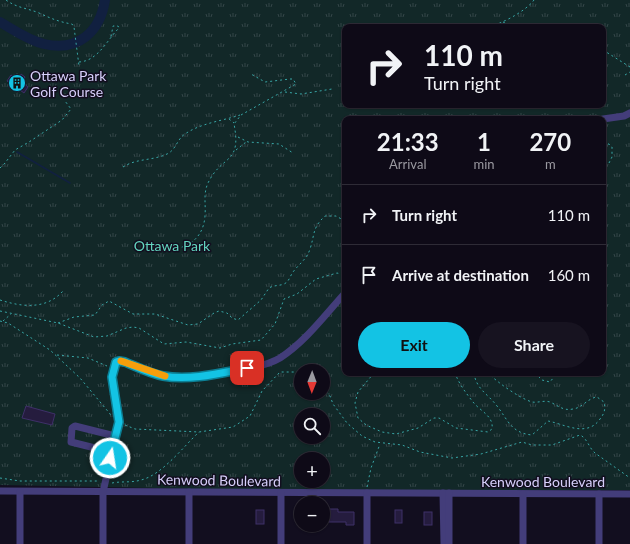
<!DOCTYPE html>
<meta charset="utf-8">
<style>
body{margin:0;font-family:Lato,sans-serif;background:#171320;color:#f1f3f6;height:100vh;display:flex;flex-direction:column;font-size:15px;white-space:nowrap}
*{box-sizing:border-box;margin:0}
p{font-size:13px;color:#9b9aa1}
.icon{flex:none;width:22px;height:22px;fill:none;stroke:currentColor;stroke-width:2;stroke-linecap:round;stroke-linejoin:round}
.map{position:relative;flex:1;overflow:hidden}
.drawer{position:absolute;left:342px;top:116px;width:264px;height:260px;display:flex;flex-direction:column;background:#0e0a17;border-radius:8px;box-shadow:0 1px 3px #0004,0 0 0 1px #2e2b36}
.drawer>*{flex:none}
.banner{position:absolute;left:342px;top:24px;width:264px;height:84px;border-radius:8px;box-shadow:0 1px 3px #0004,0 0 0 1px #2e2b36;background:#0e0a17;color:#f1f3f6;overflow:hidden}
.needle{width:26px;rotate:181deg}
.buttons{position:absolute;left:294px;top:364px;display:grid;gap:8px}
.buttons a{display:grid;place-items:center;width:36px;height:36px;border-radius:50%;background:#0e0a17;box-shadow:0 1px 3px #0004,0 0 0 1px #2e2b36;font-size:20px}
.pin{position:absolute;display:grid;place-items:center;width:34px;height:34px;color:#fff;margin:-17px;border-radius:8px;box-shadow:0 2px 6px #0006}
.me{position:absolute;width:44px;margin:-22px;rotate:13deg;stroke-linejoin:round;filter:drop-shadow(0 0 3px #0008)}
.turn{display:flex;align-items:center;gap:14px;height:84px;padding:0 16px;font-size:18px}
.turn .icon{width:52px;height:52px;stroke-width:2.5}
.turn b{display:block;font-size:28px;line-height:34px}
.eta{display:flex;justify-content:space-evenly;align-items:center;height:68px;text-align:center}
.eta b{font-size:24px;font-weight:700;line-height:28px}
.cta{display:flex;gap:8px;margin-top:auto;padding:8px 16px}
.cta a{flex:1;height:46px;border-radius:24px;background:#13c3e4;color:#111;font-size:16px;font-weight:700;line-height:46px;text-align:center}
.cta a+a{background:#171320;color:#f1f3f6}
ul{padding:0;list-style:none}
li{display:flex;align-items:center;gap:12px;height:60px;padding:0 16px;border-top:1px solid #2e2b36}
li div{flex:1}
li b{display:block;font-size:15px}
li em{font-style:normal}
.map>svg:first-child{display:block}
.park{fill:url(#park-tufts);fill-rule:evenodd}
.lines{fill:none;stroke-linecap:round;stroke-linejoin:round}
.stream{stroke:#112040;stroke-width:1.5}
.river{stroke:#112040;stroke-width:10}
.building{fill:#251c3e;stroke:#3e3068}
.path{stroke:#38a7a7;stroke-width:1;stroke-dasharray:2 3;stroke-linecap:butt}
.minor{stroke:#433d7a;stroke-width:7}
.route-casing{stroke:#0c7f94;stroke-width:10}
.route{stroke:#13c3e4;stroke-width:7}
.slow{stroke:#f59e0b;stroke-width:7}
.labels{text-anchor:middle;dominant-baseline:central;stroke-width:3;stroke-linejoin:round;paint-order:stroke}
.poi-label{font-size:14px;fill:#d7d0fb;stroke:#120e1f;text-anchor:start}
.park-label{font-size:14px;fill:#63d4bf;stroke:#120e1f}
.street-label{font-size:14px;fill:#d7d0fb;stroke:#120e1f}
</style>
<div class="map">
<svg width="630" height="544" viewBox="0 0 630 544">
<defs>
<pattern id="park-tufts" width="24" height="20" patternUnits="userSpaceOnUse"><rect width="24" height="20" fill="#122828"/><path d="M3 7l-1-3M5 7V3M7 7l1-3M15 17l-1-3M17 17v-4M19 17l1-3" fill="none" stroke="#344648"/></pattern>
</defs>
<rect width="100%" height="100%" fill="#120e1f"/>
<path class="park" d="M 0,0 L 630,0 L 630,490 L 254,490 L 0,485 ZM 345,27 L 603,27 L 603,105 L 345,105 ZM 345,119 L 603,119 L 603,373 L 345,373 ZM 301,371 L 323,371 L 323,393 L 301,393 ZM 301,415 L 323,415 L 323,437 L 301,437 ZM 301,459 L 323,459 L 323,481 L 301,481 Z"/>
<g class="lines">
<polyline class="stream" points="17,152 70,183"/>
<path class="river" d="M 0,22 C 14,30 28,40 44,44 C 78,52 100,32 105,0"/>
</g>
<g class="building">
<polygon points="21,74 25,77 22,82 28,87 24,93 20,90 18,92 9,87 11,84 7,81 11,75 18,79"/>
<polygon points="26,406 55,414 52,425 22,418"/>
<polygon points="329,509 338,509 338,512 354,512 354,525 346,525 346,522 329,522"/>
<rect x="256" y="510" width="8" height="14"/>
<rect x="395" y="510" width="7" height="13"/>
<rect x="424" y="512" width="8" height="13"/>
</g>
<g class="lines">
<g class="path">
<path d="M 6,0 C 17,8 27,8 39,13 C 50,18 59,22 72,24 L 74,27 L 79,66"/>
<polyline points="503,22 514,27"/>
<polyline points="450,27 458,24 467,27"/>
<path d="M 485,27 C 499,26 526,11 534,0"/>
<polyline points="603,50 630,67"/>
<path d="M 79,62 C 98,61 107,40 119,28 L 118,26 L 113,26 L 111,37"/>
<polyline points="625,75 630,72"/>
<polyline points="285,92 301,94 332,89"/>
<polyline points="229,119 234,123"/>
<polyline points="238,137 248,142 279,144 293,153"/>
<polyline points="603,144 609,144 612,147 612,157 608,165"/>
<polyline points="236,150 246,142"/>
<path d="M 123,167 C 137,158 152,161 167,154 C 176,150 177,139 185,134 C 201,123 222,121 240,115"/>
<polyline points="0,168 5,163 15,150 29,142 62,120 71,109 65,101"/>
<path d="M 157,249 C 181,252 203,243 205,216 C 206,204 203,194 208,183 C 222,154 242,165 234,124 L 241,115 L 296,84 L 293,79 L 290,79 L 265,82 L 251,74"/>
<path d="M 0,300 C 22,307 46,310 63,291"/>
<polyline points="0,311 58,323 94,337 107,336 126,328 133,327 139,328 164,344 186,342 220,348 232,344 261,340 275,324 284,299 297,294 316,279 337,273 345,275"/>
<polyline points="0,321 8,323 50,350 80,378 111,415"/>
<polyline points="3,321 11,314"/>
<path d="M 58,323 L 74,317 L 95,315 L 102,305 L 109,301 L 133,314 L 155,314 L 188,325 L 198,324 L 214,313 L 219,311 L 227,313 L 232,318 L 238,320 L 261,300 L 269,288 C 274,285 279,286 284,284 C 289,282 290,276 293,272 C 299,264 307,259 310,249 C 315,234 312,228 325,216 L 336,216 L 345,221"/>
<polyline points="57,355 88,358 107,366"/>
<path d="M 374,373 L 358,392 L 355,403 L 358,418 L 366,425 L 382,432 L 396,434 L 418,428 L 434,418 L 439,418 L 456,428 L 488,432 L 492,429 C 494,416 480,411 473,402 C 466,393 459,384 455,373"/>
<path d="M 474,373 C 476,389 488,394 497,406 C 508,420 511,433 532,435 L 548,421 C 564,424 587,438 600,419 C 604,414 606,409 604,402 L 597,397 C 588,398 582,408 573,409 C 563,411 559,406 550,402 C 544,400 538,403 532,402 C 519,398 497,382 488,373"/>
<polyline points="535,373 542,380 550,382 557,373"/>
<path d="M 323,388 L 330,396 L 333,404 L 347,423 L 362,436 L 375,442 L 402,445 L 420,452 L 452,458 L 481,454 L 522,442 L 532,445 L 552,445 L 580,435 C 587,438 589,448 595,453 L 630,478"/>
<polyline points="125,425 135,429 199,432 233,427 250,416 262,391 280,372 301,372"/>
<polyline points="0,478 20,481 99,481"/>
<path d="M 112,483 C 122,481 131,483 141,480 C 162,475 183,447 199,432"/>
<polyline points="367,487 371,468 380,444"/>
</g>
<g class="minor">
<polyline points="603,119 624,116 630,113"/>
<polyline points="111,452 71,442 72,428 75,426 115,436"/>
<polyline points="0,491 630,494"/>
<polyline points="20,492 20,544"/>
<polyline points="189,492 189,544"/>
<polyline points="281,493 281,544"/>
<polyline points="367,493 367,544"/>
<polyline points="443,493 444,544"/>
<polyline points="449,493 449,544"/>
<polyline points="523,494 523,544"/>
<polyline points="599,494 599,544"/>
<path d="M 103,544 L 103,492 L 119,422 L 112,377 L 116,362 L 119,361 L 125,362 C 137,367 150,373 163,376 C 186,381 260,370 280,358 C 305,342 325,315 345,293"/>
</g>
</g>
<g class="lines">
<g class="route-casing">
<path id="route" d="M 110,458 L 119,422 L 112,377 L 116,362 L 119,361 L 125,362 C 137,367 151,374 163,376 C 190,381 221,373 247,368"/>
</g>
<use href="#route" class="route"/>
<polyline class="slow" points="121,361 165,376"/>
</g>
<defs>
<g id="building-disc" transform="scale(0.9)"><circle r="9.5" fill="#13c3e4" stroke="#120e1f"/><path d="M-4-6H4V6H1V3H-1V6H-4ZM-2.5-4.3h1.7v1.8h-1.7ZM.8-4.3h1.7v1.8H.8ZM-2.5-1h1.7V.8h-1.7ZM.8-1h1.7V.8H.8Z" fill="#111"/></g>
</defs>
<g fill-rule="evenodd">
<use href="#building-disc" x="17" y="83"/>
</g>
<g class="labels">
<g class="poi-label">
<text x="30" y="75">Ottawa Park<tspan x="30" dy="16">Golf Course</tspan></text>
</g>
<g class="park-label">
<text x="172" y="245">Ottawa Park</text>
</g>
<g class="street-label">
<text transform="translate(219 480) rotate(1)">Kenwood Boulevard</text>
<text x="543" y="481">Kenwood Boulevard</text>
</g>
</g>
</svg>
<div class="buttons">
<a><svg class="needle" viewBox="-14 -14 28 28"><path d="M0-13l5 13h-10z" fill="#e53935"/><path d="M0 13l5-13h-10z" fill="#9b9aa1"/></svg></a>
<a><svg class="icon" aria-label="search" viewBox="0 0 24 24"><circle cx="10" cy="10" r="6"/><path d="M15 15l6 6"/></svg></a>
<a>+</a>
<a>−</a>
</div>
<div class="pin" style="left:247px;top:368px;background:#d93025"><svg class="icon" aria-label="arrive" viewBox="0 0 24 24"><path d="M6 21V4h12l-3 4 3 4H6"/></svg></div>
<svg class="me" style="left:110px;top:458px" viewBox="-20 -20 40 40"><circle r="17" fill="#13c3e4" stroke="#fff" stroke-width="3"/><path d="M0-11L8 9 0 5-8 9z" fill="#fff"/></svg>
<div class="banner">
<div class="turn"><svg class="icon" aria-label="right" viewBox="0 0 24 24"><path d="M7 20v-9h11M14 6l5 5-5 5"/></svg><div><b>110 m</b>Turn right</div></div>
</div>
<section class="drawer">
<div class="eta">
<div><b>21:33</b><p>Arrival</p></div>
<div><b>1</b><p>min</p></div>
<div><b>270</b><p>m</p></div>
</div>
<ul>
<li><svg class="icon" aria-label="right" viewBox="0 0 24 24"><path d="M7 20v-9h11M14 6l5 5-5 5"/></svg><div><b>Turn right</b></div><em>110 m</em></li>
<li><svg class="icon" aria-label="arrive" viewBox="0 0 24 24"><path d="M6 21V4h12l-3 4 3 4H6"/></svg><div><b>Arrive at destination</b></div><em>160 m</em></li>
</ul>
<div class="cta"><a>Exit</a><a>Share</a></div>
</section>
</div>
